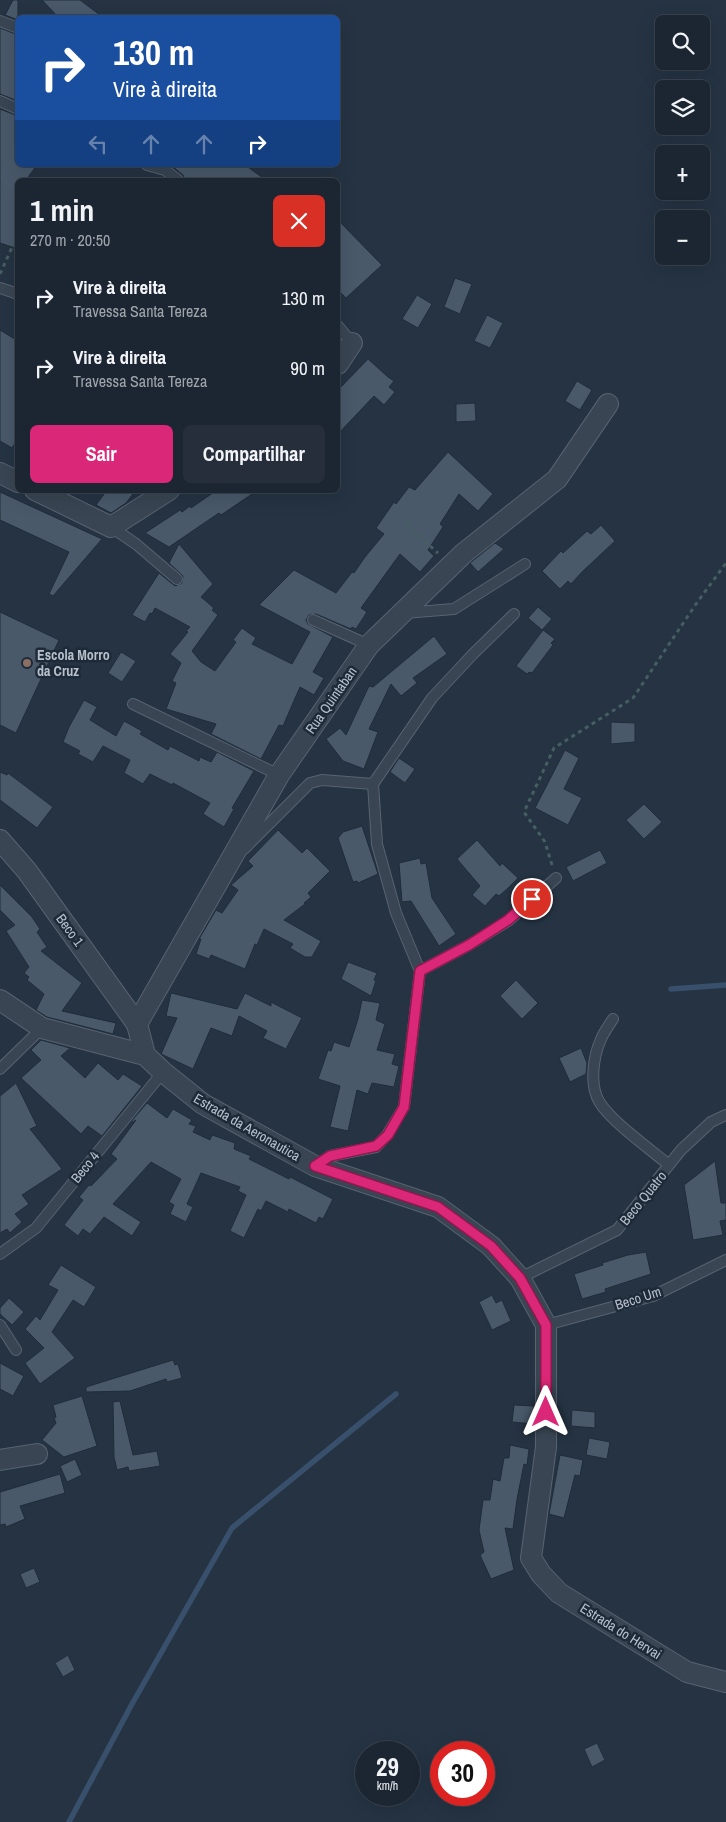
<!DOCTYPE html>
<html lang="pt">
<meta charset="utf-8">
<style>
body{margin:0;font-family:"Archivo Narrow",sans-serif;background:#252e3a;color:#f1f3f6;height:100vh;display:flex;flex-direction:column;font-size:19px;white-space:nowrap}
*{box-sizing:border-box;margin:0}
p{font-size:16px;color:#a0a5ac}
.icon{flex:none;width:28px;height:28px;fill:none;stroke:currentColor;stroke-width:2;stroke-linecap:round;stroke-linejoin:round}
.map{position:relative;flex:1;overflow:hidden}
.side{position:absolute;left:15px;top:178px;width:325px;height:315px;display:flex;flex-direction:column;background:#1c2632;border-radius:8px;box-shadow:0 5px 20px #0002,0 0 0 1px #3a434d}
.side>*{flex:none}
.hud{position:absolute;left:15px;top:15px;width:325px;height:152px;border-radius:8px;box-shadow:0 5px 20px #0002,0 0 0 1px #3a434d;background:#1a4fa0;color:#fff;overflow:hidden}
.fabs{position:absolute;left:655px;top:15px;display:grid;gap:10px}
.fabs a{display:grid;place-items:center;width:55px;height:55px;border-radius:8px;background:#1c2632;box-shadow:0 5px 20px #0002,0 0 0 1px #3a434d;font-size:25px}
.speed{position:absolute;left:355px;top:1741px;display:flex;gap:10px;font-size:25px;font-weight:700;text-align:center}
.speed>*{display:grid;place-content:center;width:65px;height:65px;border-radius:50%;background:#1c2632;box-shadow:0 5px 20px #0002,0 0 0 1px #3a434d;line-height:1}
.speed small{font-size:12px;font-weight:400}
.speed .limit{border:8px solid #d22;background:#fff;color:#111}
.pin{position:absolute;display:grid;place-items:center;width:42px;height:42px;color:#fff;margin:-21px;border:2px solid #fff;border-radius:50%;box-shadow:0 1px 5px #0007}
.me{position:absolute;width:55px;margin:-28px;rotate:0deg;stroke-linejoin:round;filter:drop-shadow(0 0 4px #0008)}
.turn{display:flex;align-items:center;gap:18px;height:105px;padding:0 15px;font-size:22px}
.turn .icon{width:65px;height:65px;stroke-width:2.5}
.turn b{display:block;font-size:35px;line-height:42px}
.lanes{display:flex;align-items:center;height:48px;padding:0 15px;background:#0003;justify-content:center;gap:25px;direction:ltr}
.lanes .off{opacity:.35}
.round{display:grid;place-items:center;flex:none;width:52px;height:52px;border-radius:8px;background:#252e3a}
.summary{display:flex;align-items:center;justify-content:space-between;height:85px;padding:0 15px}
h1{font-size:30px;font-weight:700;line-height:38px}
.button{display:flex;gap:10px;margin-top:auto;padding:10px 15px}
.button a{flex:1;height:58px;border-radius:8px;background:#db2777;color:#fff;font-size:20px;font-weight:700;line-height:58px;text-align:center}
.button a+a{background:#252e3a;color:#f1f3f6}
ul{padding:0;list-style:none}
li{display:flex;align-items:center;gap:15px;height:70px;padding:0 15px}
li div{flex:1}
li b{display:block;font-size:19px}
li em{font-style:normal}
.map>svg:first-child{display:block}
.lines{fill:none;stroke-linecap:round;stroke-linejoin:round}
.stream{stroke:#38506b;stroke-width:5.5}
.building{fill:#49596a;stroke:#202c3a}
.lane-casing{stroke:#586370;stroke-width:12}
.street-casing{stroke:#586370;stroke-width:22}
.path{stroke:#455f61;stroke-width:3;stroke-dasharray:4 4;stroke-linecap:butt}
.lane{stroke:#394553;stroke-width:10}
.street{stroke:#394553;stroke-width:20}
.route-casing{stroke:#8e194d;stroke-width:12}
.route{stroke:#db2777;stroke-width:9}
.education-dot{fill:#8d6e63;stroke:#1e2a38;stroke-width:2}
.labels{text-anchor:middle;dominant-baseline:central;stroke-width:5;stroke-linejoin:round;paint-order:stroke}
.poi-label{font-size:14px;font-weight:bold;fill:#b7c0cd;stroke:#1e2a38;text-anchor:start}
.street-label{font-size:14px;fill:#b7c0cd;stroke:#1e2a38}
</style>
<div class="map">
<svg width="726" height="1822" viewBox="0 0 726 1822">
<rect width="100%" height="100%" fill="#253343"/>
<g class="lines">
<g class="stream">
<polyline points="671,989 726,985"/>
<polyline points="69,1822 132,1704 232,1528 396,1394"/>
</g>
</g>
<g class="building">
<polygon points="13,0 18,0 18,20 5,15"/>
<polygon points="42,0 80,0 104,18 59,18"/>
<polygon points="0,28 18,35 18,101 0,94"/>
<polygon points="0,109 18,116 18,165 37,165 26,180 18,180 18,249 0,243"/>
<polygon points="172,165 245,165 266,180 185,180 183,175 172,166"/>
<polygon points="338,220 382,265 346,298 338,290"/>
<polygon points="455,278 472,284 460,314 444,307"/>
<polygon points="417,295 432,304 418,328 402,319"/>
<polygon points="487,315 503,323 490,348 474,341"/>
<polygon points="0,330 18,341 18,438 12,448 0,441"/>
<polygon points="368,359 388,377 394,381 389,387 395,392 384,405 374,396 338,434 338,390"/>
<polygon points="577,381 592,390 580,410 565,401"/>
<polygon points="475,403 476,421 456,422 456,404"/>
<polygon points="448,452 493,494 478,511 459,494 440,524 443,527 428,550 434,556 420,572 400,554 361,608 367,612 356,629 352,627 351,629 316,614 309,615 306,620 308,624 333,637 313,672 324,678 314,695 300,687 283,726 279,725 261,759 211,734 216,724 166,709 176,683 172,681 181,663 170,654 188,632 186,631 190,627 155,608 152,614 150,613 145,622 132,615 159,573 175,586 182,583 183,576 169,563 179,544 213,584 201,597 214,608 212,610 218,615 192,651 201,662 215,671 236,642 233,640 242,628 256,638 252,644 292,664 310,632 259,605 294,570 336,593 352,572 354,573 365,557 384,534 376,528 394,502 396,504 409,487 415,490"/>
<polygon points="107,490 136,490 126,503 111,513 96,505"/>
<polygon points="217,490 258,490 221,515 219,513 169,547 145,533 180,510 182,512 190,506 191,508"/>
<polygon points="0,492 102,539 53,596 49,594 69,552 0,520"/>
<polygon points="601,525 615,541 582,572 571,584 568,581 560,589 542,571 561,551 563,553 587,531 591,534"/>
<polygon points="495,543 504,549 478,572 470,563"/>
<polygon points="538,607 552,619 542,630 528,618"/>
<polygon points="0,612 59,640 16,733 0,725"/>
<polygon points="543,630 555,639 551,643 553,645 532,673 529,672 527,674 516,666"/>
<polygon points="434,636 447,654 413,678 417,683 401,696 391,684 369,729 378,732 364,769 343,761 326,739 340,728 346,735 369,686 373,687"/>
<polygon points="121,652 136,661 122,682 108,673"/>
<polygon points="84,700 97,707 90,720 116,736 124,721 142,731 140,734 168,750 170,746 199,761 200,757 211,762 217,752 254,771 232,808 234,809 224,827 203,814 210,803 173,783 172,785 150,774 143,784 124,773 130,760 103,746 93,762 78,754 80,751 63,742 69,727"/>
<polygon points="611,722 635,723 635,742 611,744"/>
<polygon points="565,750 579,758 564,789 582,798 568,825 535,808"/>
<polygon points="399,758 415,769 405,783 390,772"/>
<polygon points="0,772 7,775 8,773 53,807 37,828 0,800"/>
<polygon points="644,804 662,822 644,839 626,820"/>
<polygon points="362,826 378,874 358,883 357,881 353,882 338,838 343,832"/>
<polygon points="278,830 302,853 307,848 330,871 308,893 311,897 304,903 305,904 284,920 321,941 312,957 305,957 290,948 293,944 264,929 257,945 255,944 245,969 211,955 209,959 196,954 201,939 199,939 216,910 222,913 238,890 231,885 253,866 248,861"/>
<polygon points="477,840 500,866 502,863 518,878 507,889 499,896 496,894 485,906 472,895 480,886 457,859"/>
<polygon points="600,850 607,863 573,881 566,867"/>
<polygon points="420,858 421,864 426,863 432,898 456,934 439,946 411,901 402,902 399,863"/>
<polygon points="0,885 32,917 40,929 37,932 47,947 41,951 82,983 62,1011 116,1023 113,1034 47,1017 36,1010 44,994 27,980 29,977 24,973 29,967 6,931 15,925 0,910"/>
<polygon points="348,962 377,973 374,980 376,981 371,996 341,979"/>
<polygon points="516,980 538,1003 522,1019 500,996"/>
<polygon points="171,993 237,1009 245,993 271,1006 271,1002 302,1018 286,1049 263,1038 267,1031 239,1016 232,1036 211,1028 193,1069 161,1054 177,1018 166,1016"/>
<polygon points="362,1000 380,1003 376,1020 385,1024 377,1050 395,1054 392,1064 399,1066 394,1087 372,1083 368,1094 357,1090 348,1131 330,1127 340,1086 318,1079 328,1050 331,1051 334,1042 349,1047 358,1019"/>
<polygon points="41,1040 70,1048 61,1056 85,1078 98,1063 118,1080 123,1074 142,1086 102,1136 88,1126 81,1134 21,1078 41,1060 31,1050"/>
<polygon points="581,1048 587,1063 586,1074 570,1082 559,1058"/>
<polygon points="16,1083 37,1126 30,1129 62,1169 22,1195 29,1204 15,1214 22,1222 10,1233 7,1229 0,1233 0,1096"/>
<polygon points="147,1103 167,1118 173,1109 192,1120 189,1124 196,1126 193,1132 210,1140 212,1135 235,1143 234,1149 251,1156 249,1159 289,1179 290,1177 333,1199 323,1219 319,1217 316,1223 289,1209 288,1212 266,1201 261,1211 258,1209 244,1238 230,1231 246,1195 238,1191 240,1187 201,1173 187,1204 193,1207 186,1222 170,1214 174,1205 169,1202 181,1179 151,1162 113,1204 141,1222 132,1236 104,1217 90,1234 83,1229 78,1236 64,1225 83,1200 79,1197 89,1185 91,1186 117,1159 111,1154 136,1120 129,1124"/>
<polygon points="715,1161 721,1203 726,1203 726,1220 720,1221 723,1235 693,1240 684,1185"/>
<polygon points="646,1252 651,1274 605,1289 606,1292 582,1299 574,1274 603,1265 602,1263 628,1255"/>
<polygon points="61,1265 96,1287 84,1307 73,1300 52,1332 75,1358 40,1384 25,1363 44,1348 25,1329 36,1316 40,1320 58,1290 48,1285"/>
<polygon points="492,1295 496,1303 502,1300 511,1321 492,1330 479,1302"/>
<polygon points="9,1298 24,1312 12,1325 0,1314 0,1308"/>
<polygon points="173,1360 175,1365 178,1364 182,1378 167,1382 166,1379 130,1391 86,1392 86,1387"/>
<polygon points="0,1363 24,1376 13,1396 0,1389"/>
<polygon points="82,1396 97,1446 64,1457 42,1440 56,1423 54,1418 56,1417 53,1405"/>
<polygon points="120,1401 133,1455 157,1451 160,1466 129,1471 128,1467 117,1470 114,1457 113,1402"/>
<polygon points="514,1405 534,1406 534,1424 512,1422"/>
<polygon points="572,1410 595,1412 595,1428 571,1426"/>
<polygon points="589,1438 610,1442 607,1459 586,1455"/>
<polygon points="510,1445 529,1449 527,1465 524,1464 517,1499 513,1529 505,1528 514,1570 491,1579 480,1555 484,1552 479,1530 483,1500 490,1500 493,1479 500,1481 504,1458 509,1458"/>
<polygon points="560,1455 583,1460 580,1476 575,1475 564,1518 549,1514"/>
<polygon points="75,1459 82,1475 67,1482 60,1466"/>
<polygon points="60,1474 65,1493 20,1506 25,1519 6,1527 5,1524 0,1525 0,1492"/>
<polygon points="34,1568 40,1582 26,1588 20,1574"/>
<polygon points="68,1655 75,1670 63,1677 55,1663"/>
<polygon points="597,1743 605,1760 592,1767 584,1749"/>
</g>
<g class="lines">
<g class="lane-casing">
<g id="lane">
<polyline points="0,21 18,28"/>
<polyline points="0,101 18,109"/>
<polyline points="147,165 165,170 178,180"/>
<polyline points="0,288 18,294"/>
<polyline points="338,326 352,343"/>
<polyline points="111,527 136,544 177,579"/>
<polyline points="404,613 454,609 525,564"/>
<polyline points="313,620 369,645"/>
<polyline points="133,704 279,775"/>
<polyline points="244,849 310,783 322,780 373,784 432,698 473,654 514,614"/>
<polyline points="420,971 469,945 508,921 556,878"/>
<path d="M 613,1019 C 609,1025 604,1032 601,1039 C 593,1057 589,1086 600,1103 C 613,1123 650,1149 669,1165"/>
<polyline points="0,1069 42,1028"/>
<polyline points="316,1166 330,1156 376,1147 387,1135 404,1107 420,971 396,913 377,844 373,784"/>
<polyline points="0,1254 36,1228 163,1072"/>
<polyline points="520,1278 617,1230 681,1150 711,1122 726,1115"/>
<polyline points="0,1325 16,1350"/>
<polyline points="546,1325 653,1296 726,1260"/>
</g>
</g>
<g class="street-casing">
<g id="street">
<polyline points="338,364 352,343"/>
<polyline points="0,473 18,482"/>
<polyline points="35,490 111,527 169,490"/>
<polyline points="0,840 27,871 137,1024"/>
<polyline points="0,1000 42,1028 145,1055 163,1072 203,1104 315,1166 438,1207 491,1246 520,1278 546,1325 546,1447 531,1558 541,1574 559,1593 687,1672 726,1682"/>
<polyline points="145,1055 137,1024 279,775 369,645 464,553 557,479 608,404"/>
<polyline points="0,1460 37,1454"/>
</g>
</g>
<g class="path">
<polyline points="0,274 18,234"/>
<polyline points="406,525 438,553"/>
<polyline points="552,865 545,842 524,812 554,748 633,698 696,604 726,563"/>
</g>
<use href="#lane" class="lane"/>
<use href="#street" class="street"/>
</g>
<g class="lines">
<g class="route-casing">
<polyline id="route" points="532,899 508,920 469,945 420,971 404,1107 388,1135 376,1146 330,1156 315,1166 438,1207 491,1246 520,1278 546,1325 546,1412"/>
</g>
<use href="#route" class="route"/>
</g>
<circle class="education-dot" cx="27" cy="663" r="5"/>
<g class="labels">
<g class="poi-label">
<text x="37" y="655">Escola Morro<tspan x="37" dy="16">da Cruz</tspan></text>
</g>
<g class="street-label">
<text transform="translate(331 700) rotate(-55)">Rua Quintaban</text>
<text transform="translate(70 930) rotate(54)">Beco 1</text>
<text transform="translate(247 1127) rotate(30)">Estrada da Aeronautica</text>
<text transform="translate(85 1167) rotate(-51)">Beco 4</text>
<text transform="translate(643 1198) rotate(-51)">Beco Quatro</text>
<text transform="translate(638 1298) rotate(-18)">Beco Um</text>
<text transform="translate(621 1631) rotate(32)">Estrada do Hervai</text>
</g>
</g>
</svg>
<div class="fabs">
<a><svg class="icon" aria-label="search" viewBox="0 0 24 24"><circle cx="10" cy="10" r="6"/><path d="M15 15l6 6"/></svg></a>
<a><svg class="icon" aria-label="layers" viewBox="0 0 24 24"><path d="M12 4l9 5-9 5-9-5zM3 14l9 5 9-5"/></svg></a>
<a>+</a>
<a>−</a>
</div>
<div class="speed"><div>29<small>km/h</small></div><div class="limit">30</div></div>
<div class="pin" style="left:532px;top:899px;background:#d93025"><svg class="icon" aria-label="arrive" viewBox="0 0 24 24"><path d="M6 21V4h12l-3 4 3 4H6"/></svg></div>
<svg class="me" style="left:546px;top:1412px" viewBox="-20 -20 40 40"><path d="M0-17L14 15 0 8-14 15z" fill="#db2777" stroke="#fff" stroke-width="4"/></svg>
<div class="hud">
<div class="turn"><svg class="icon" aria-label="right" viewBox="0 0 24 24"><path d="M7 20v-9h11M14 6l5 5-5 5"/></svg><div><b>130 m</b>Vire à direita</div></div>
<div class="lanes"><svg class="icon off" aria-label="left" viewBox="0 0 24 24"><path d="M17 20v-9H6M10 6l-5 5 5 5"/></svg><svg class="icon off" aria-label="ahead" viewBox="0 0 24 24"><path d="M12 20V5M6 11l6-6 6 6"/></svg><svg class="icon off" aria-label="ahead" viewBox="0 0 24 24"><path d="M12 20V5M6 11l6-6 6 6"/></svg><svg class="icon" aria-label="right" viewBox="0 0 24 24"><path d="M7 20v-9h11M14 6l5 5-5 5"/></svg></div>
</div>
<section class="side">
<div class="summary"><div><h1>1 min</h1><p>270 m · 20:50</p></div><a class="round" style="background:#d93025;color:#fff"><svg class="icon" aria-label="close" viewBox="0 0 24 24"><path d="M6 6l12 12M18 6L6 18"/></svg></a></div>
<ul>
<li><svg class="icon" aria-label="right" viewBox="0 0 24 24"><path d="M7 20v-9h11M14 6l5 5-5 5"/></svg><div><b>Vire à direita</b><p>Travessa Santa Tereza</p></div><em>130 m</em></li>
<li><svg class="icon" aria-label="right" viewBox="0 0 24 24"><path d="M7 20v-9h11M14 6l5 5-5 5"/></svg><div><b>Vire à direita</b><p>Travessa Santa Tereza</p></div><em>90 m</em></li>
</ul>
<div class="button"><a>Sair</a><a>Compartilhar</a></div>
</section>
</div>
